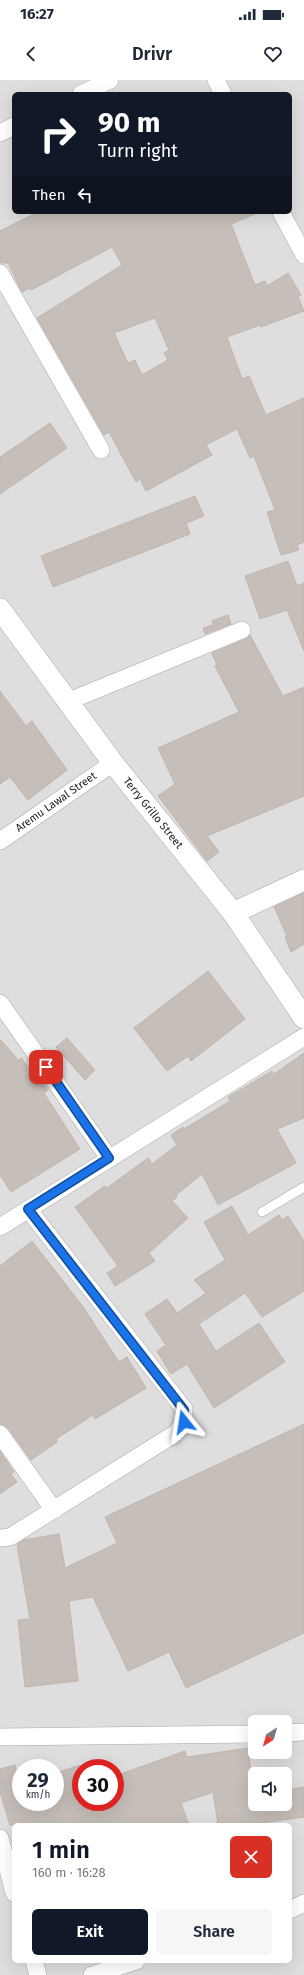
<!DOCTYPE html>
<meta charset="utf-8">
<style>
body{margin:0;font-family:"Fira Sans",sans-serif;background:#f6f6f7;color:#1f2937;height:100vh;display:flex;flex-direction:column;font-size:15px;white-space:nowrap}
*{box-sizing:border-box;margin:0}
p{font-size:13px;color:#747a83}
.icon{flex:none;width:22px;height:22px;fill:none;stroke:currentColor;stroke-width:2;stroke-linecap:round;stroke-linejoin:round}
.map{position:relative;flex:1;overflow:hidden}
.drawer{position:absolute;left:12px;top:1743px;width:280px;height:140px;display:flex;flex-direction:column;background:#fff;border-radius:6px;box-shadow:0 4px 16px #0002}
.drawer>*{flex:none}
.top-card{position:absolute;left:12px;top:12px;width:280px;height:122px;border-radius:6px;box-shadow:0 4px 16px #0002;background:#111827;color:#fff;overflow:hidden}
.needle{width:26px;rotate:217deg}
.controls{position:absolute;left:248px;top:1635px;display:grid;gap:8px}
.controls a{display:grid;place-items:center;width:44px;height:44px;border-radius:6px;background:#fff;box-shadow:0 4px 16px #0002;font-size:20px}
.speed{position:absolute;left:12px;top:1679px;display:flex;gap:8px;font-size:20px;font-weight:700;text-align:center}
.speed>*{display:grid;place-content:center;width:52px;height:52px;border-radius:50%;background:#fff;box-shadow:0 4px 16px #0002;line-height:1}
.speed small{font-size:10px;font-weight:400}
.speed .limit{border:6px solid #d22;background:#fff;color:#111}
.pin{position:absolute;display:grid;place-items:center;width:34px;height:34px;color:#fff;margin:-17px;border-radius:8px;box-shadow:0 2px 6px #0006}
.me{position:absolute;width:44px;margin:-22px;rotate:345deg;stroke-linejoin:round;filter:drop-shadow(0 0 3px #0008)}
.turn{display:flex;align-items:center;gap:14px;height:84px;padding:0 20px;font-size:18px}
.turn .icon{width:52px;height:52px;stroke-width:2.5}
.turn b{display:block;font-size:28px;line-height:34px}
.then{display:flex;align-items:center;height:38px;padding:0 20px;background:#0003;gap:8px;font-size:15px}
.round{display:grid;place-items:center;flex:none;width:42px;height:42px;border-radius:6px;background:#f6f6f7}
.head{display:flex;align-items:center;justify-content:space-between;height:68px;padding:0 20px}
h1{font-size:24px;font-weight:600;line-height:30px;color:#111827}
.button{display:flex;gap:8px;margin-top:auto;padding:8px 20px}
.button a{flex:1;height:46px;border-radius:6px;background:#111827;color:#fff;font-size:16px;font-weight:600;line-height:46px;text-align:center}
.button a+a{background:#f6f6f7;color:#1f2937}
.status{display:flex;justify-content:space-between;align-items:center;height:28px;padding:0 20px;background:#fff;direction:ltr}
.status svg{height:11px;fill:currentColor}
header{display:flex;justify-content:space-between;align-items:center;height:52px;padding:0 20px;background:#fff;font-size:18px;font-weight:600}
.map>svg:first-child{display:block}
.residential{fill:#dfdede;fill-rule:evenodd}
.building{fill:#c6beb8;stroke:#c3b5ab;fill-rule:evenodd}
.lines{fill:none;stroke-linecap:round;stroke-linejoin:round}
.service-casing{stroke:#a8a8a8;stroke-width:10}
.minor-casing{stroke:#a8a8a8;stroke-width:18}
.tertiary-casing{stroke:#a8a8a8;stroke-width:22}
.service{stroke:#fff;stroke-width:9}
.minor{stroke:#fff;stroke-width:17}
.tertiary{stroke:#fff;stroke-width:21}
.route-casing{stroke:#114b97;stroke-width:10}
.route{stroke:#1a73e8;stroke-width:7}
.labels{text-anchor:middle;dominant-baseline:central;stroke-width:3.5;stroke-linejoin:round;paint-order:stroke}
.street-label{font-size:11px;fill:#212121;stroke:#fff}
</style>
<div class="status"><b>16:27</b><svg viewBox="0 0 49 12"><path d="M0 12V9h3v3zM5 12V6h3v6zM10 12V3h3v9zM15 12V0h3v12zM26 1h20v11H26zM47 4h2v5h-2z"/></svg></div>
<header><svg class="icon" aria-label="back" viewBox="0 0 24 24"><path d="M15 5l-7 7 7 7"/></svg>Drivr<svg class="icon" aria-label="heart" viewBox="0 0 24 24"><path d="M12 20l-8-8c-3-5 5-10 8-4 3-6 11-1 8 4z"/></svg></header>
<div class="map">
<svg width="304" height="1895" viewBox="0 0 304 1895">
<rect width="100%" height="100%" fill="#f1eee8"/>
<path class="residential" d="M 0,0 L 304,0 L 304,1895 L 0,1895 ZM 14,14 L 290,14 L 290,132 L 14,132 ZM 255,1642 L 285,1642 L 285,1672 L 255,1672 ZM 21,1688 L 55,1688 L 55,1722 L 21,1722 ZM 81,1688 L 115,1688 L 115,1722 L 81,1722 ZM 255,1694 L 285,1694 L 285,1724 L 255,1724 ZM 14,1745 L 290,1745 L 290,1881 L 14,1881 Z"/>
<g class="building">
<path d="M 38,132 L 260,132 L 231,144 L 255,205 L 265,201 L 267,206 L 288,193 L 301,215 L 298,216 L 304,231 L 261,247 L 260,245 L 227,257 L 242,299 L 249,296 L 266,335 L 304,318 L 304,462 L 297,465 L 299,470 L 281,475 L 267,432 L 275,430 L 254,376 L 250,378 L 237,349 L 206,365 L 212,375 L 146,411 L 140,399 L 136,402 L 109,352 L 104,355 L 37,238 L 122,185 L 112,167 L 31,210 L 30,208 L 22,212 L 8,183 L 0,183 L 0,151 ZM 155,238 L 169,270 L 164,273 L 168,280 L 142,295 L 135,280 L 128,283 L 114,253 Z"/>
<polygon points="50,343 67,368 0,414 0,377"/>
<polygon points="195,416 204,436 186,443 190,454 53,507 41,476"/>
<polygon points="288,481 297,506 304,503 304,571 287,530 260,539 245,496"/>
<polygon points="228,535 231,544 205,554 203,548 213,545 212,541"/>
<polygon points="250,555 283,616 304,607 304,716 207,756 219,772 207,781 158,716 175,704 158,668 239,632 215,586 217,585 212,573 246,559"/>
<polygon points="0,611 26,646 32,641 67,690 28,720 10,697 0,704"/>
<polygon points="304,813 304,864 291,872 285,857 287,856 274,827"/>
<polygon points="208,891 245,939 191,981 188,976 167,991 134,948"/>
<polygon points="67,958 95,990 85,1000 56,967"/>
<polygon points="0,959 18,980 21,978 48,1010 44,1013 80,1069 11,1112 0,1095"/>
<polygon points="304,973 304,1038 277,1049 296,1083 218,1125 202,1094 176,1115 177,1117 172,1121 188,1138 149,1173 155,1181 115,1206 107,1193 118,1186 75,1127 105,1106 107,1108 148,1078 152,1084 177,1065 171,1055 183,1047 184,1049 230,1021 228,1017 272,991 274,994"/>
<polygon points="232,1126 248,1155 279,1135 282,1140 288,1136 304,1161 304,1211 262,1237 245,1213 199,1244 216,1271 259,1243 285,1282 214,1328 187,1284 171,1294 157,1271 166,1265 145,1234 167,1219 177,1233 206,1213 194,1200 225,1180 204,1142"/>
<polygon points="32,1161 84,1228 119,1282 127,1277 146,1308 95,1339 93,1335 56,1359 57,1362 31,1380 8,1348 0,1344 0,1186"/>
<polygon points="304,1344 304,1553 186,1608 169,1572 128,1591 93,1517 69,1521 78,1601 25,1607 18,1540 30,1539 17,1465 23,1460 59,1454 65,1488 117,1463 105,1437"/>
<polygon points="0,1371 14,1392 11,1394 17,1402 0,1414"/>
<polygon points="248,1668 255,1724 285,1724 285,1710 304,1707 304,1737 261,1743 262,1745 218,1745 213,1712 181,1723 189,1745 10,1745 0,1712 0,1689 15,1685 21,1706 21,1722 55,1722 55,1693 81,1685 81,1722 115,1722 115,1696 185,1671 187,1677"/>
</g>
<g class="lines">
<g class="service-casing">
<polyline id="service" points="262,1132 304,1107"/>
</g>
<g class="minor-casing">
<g id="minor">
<polyline points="216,0 223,14"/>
<polyline points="81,14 110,0"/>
<polyline points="0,53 14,46"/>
<polyline points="281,132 304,175"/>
<polyline points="0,193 101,370"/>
<polyline points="69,621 242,550"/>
<polyline points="0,761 113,683"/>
<polyline points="0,923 109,1078"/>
<polyline points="0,1147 304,957"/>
<polyline points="0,1354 54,1430"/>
<polyline points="0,1458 10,1457 176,1353 184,1342 184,1329 28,1129"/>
<polyline points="285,1653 304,1652"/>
<polyline points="0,1657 255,1654"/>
<polyline points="0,1758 14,1813"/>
<polyline points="290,1830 304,1823"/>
<polyline points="34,1881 38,1895"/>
<polyline points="92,1895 136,1881"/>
</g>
</g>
<g class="tertiary-casing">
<g id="tertiary">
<polyline points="0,529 113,683 233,833 304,938"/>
<polyline points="233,833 304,800"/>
</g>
</g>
<use href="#service" class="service"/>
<use href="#minor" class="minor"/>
<use href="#tertiary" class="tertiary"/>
</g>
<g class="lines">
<g class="route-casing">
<polyline id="route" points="46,987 109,1078 28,1129 184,1330 184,1342"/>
</g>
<use href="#route" class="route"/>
</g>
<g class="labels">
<g class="street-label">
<text transform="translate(56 722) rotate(-35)">Aremu Lawal Street</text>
<text transform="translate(153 733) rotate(51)">Terry Grillo Street</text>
</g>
</g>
</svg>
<div class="controls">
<a><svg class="needle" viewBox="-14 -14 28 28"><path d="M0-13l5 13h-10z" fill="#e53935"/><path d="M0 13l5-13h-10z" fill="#747a83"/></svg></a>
<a><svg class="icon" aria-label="sound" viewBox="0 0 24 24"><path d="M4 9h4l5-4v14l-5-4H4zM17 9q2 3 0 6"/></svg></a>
</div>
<div class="speed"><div>29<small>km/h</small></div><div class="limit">30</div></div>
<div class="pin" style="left:46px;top:987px;background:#d93025"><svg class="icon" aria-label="arrive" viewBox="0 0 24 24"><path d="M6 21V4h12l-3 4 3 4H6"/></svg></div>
<svg class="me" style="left:184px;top:1342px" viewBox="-20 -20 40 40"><path d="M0-17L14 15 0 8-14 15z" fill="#1a73e8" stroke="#fff" stroke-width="4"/></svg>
<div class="top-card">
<div class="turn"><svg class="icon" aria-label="right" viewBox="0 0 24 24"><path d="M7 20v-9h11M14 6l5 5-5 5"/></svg><div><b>90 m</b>Turn right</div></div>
<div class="then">Then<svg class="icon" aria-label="left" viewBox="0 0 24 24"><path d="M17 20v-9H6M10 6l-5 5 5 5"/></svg></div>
</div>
<section class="drawer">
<div class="head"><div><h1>1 min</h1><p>160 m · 16:28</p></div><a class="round" style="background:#d93025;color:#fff"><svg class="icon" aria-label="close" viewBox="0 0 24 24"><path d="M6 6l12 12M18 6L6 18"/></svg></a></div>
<div class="button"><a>Exit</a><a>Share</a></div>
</section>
</div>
